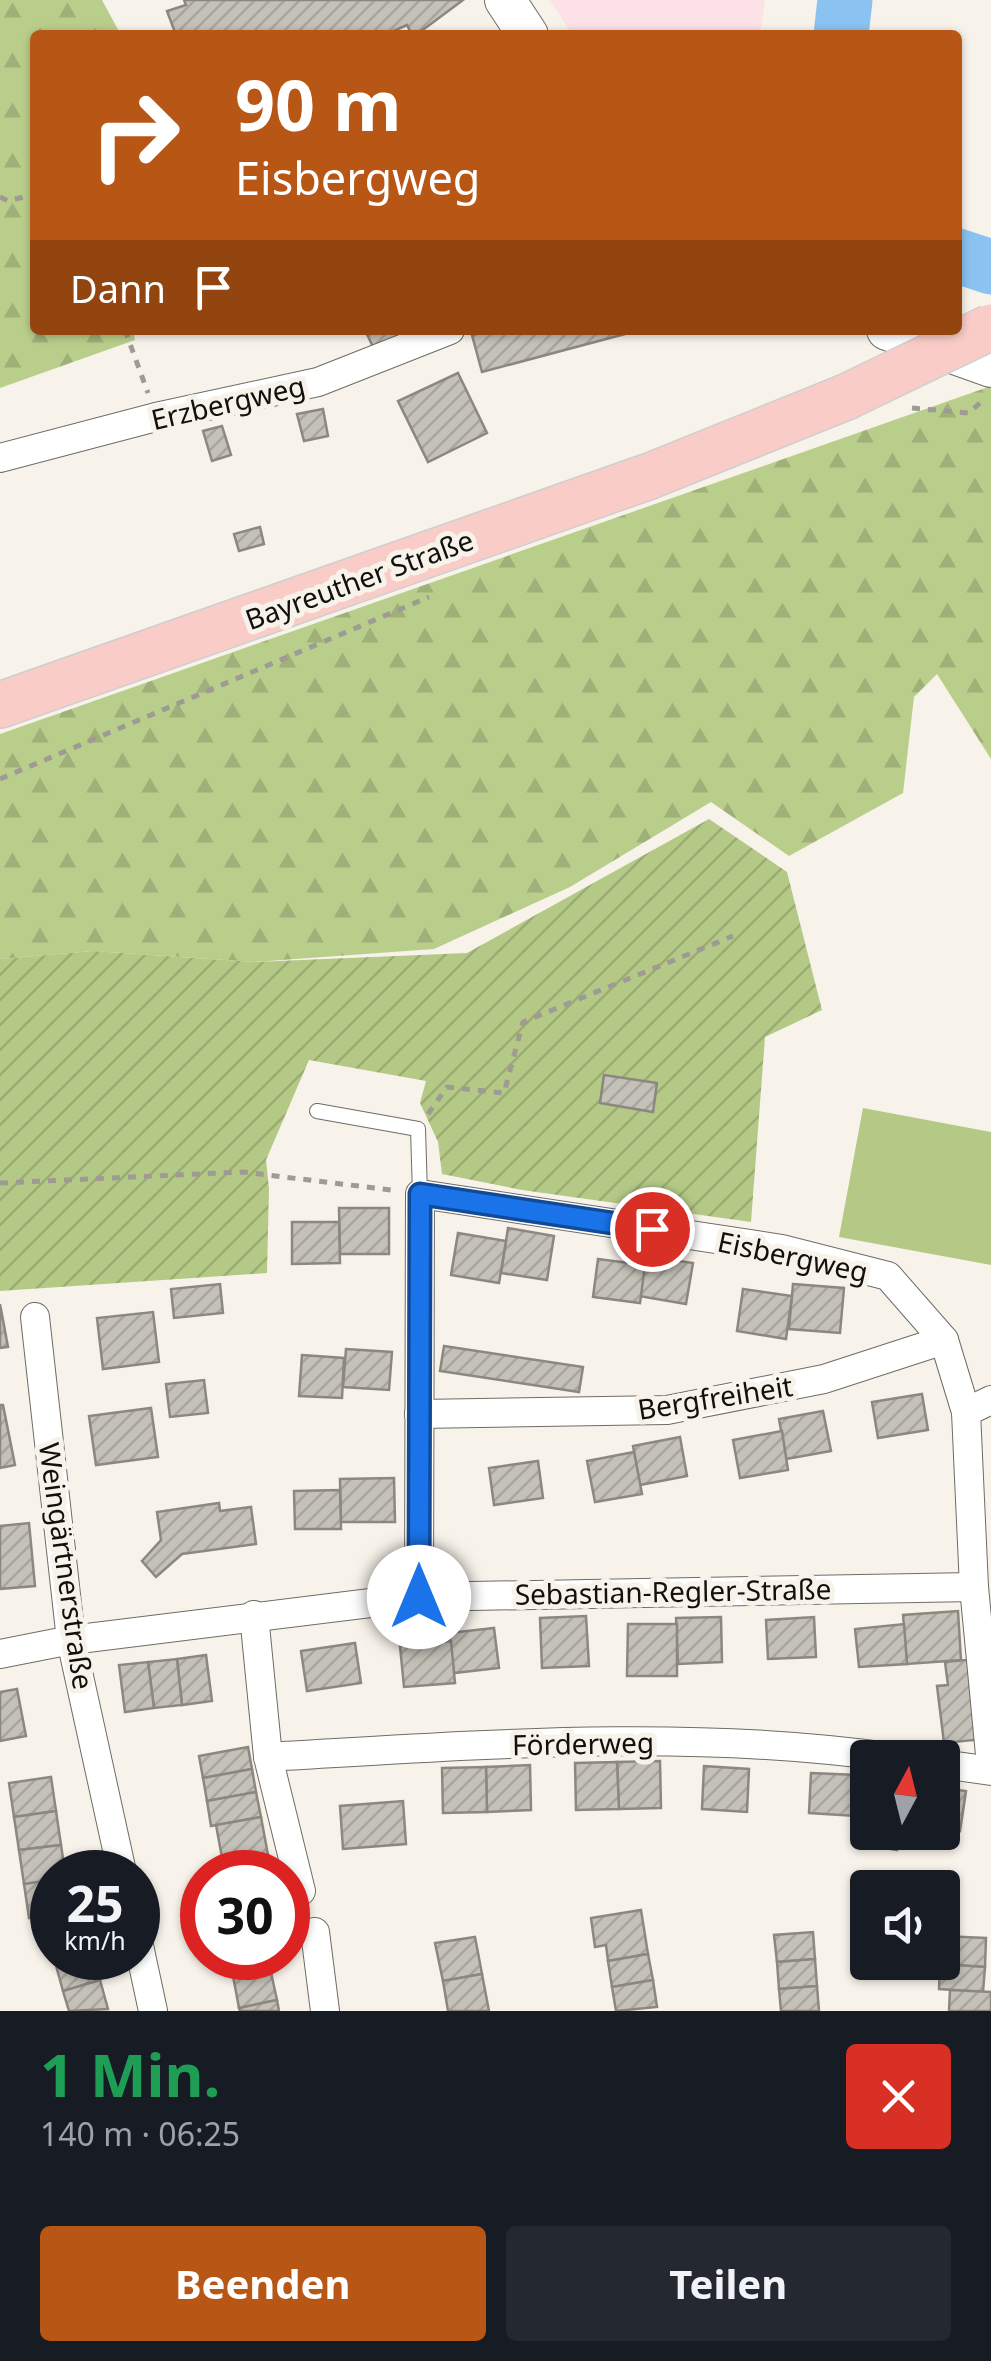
<!DOCTYPE html>
<html lang="de">
<meta charset="utf-8">
<style>
body{margin:0;font-family:"Noto Sans",sans-serif;background:#242831;color:#f1f3f6;height:100vh;display:flex;flex-direction:column;font-size:38px;white-space:nowrap}
*{box-sizing:border-box;margin:0}
p{font-size:32px;color:#9ea1a6}
.icon{flex:none;width:55px;height:55px;fill:none;stroke:currentColor;stroke-width:2;stroke-linecap:round;stroke-linejoin:round}
.map{position:relative;height:2011px;overflow:hidden}
.panel{display:flex;flex-direction:column;background:#171b24;flex:1}
.panel>*{flex:none}
.top-card{position:absolute;left:30px;top:30px;width:932px;height:305px;border-radius:10px;box-shadow:0 2px 8px #0004;background:#b85715;color:#fff;overflow:hidden}
.needle{width:65px;rotate:7deg}
.tools{position:absolute;left:850px;top:1740px;display:grid;gap:20px}
.tools a{display:grid;place-items:center;width:110px;height:110px;border-radius:10px;background:#171b24;box-shadow:0 2px 8px #0004;font-size:50px}
.speed{position:absolute;left:30px;top:1850px;display:flex;gap:20px;font-size:50px;font-weight:700;text-align:center}
.speed>*{display:grid;place-content:center;width:130px;height:130px;border-radius:50%;background:#171b24;box-shadow:0 2px 8px #0004;line-height:1}
.speed small{font-size:25px;font-weight:400}
.speed .limit{border:15px solid #d22;background:#fff;color:#111}
.pin{position:absolute;display:grid;place-items:center;width:85px;height:85px;color:#fff;margin:-42px;border:5px solid #fff;border-radius:50%;box-shadow:0 2px 10px #0007}
.me{position:absolute;width:110px;margin:-55px;rotate:0deg;stroke-linejoin:round;filter:drop-shadow(0 0 8px #0008)}
.turn{display:flex;align-items:center;gap:35px;height:210px;padding:0 40px;font-size:45px}
.turn .icon{width:130px;height:130px;stroke-width:2.5}
.turn b{display:block;font-size:70px;line-height:85px}
.then{display:flex;align-items:center;height:95px;padding:0 40px;background:#0003;gap:20px;font-size:38px}
.round{display:grid;place-items:center;flex:none;width:105px;height:105px;border-radius:10px;background:#242831}
.headline{display:flex;align-items:center;justify-content:space-between;height:170px;padding:0 40px}
h1{font-size:60px;font-weight:700;line-height:75px;color:#1e9e55}
.cta{display:flex;gap:20px;margin-top:auto;padding:20px 40px}
.cta a{flex:1;height:115px;border-radius:10px;background:#b85715;color:#fff;font-size:40px;font-weight:700;line-height:115px;text-align:center}
.cta a+a{background:#242831;color:#f1f3f6}
.map>svg:first-child{display:block}
.commercial{fill:#fce1e6}
.forest{fill:url(#forest-firs)}
.garden{fill:url(#garden-furrows)}
.pitch{fill:#b5c987}
.lines{fill:none;stroke-linecap:round;stroke-linejoin:round}
.river{stroke:#8ac2f2;stroke-width:55}
.building{fill:url(#building-hatch);stroke:#8c8880;stroke-width:2.5}
.lane-casing{stroke:#6f6c64;stroke-width:16}
.street-casing{stroke:#6f6c64;stroke-width:30}
.secondary-casing{stroke:#6f6c64;stroke-width:42}
.primary-casing{stroke:#cfcfcf;stroke-width:48}
.path{stroke:#9e9b94;stroke-width:5;stroke-dasharray:8 8;stroke-linecap:butt}
.lane{stroke:#fff;stroke-width:14}
.street{stroke:#fff;stroke-width:28}
.secondary{stroke:#fff;stroke-width:40}
.primary{stroke:#faccc7;stroke-width:45}
.primary-bridge-casing{stroke:#cfcfcf;stroke-width:48;stroke-linecap:butt}
.primary-bridge{stroke:#faccc7;stroke-width:45}
.route-casing{stroke:#114b97;stroke-width:25}
.route{stroke:#1a73e8;stroke-width:18}
.labels{text-anchor:middle;dominant-baseline:central;stroke-width:10;stroke-linejoin:round;paint-order:stroke}
.street-label{font-size:28px;fill:#11100d;stroke:#f7f3ea}
</style>
<div class="map">
<svg width="991" height="2011" viewBox="0 0 991 2011">
<defs>
<pattern id="forest-firs" width="22" height="20" patternUnits="userSpaceOnUse" patternTransform="scale(2.5)"><rect width="22" height="20" fill="#bace8c"/><path d="M5 1l3.5 6h-7zM16 11l3.5 6h-7z" fill="#9fb078"/></pattern>
<pattern id="garden-furrows" width="10" height="10" patternUnits="userSpaceOnUse" patternTransform="scale(2.5)"><rect width="10" height="10" fill="#b5c987"/><path d="M-1 1l2-2M0 10L10 0M9 11l2-2" fill="none" stroke="#9bac73"/></pattern>
<pattern id="building-hatch" width="6" height="6" patternUnits="userSpaceOnUse" patternTransform="scale(2.5)"><rect width="6" height="6" fill="#c4c1b8"/><path d="M-1 1l2-2M0 6l6-6M5 7l2-2" fill="none" stroke="#a7a59d"/></pattern>
</defs>
<rect width="100%" height="100%" fill="#f7f3ea"/>
<polygon class="commercial" points="550,0 765,0 760,35 572,35"/>
<g class="forest">
<polygon points="0,0 102,0 121,35 35,35 35,330 133,330 135,340 0,388"/>
<polygon points="991,386 991,759 937,674 914,697 903,793 789,856 711,802 570,887 434,949 254,962 93,951 0,959 0,734"/>
</g>
<polygon class="garden" points="709,819 787,872 822,1010 765,1037 751,1222 522,1190 442,1174 438,1142 420,1103 426,1081 309,1060 266,1160 269,1189 267,1273 0,1291 0,959 93,951 254,962 467,953"/>
<polygon class="pitch" points="863,1108 991,1132 991,1265 839,1237"/>
<g class="lines">
<g class="river">
<polyline points="841,35 845,0"/>
<polyline points="958,256 991,267"/>
</g>
</g>
<g class="building">
<polygon points="184,0 463,0 416,35 412,35 407,25 385,35 176,35 167,11 186,5"/>
<polygon points="365,330 416,330 374,349"/>
<polygon points="490,330 640,330 482,372 472,335"/>
<polygon points="458,373 487,433 428,462 398,401"/>
<polygon points="323,409 328,436 304,441 297,414"/>
<polygon points="222,426 231,455 212,461 203,431"/>
<polygon points="260,527 264,544 239,551 234,534"/>
<polygon points="604,1075 657,1083 653,1112 600,1103"/>
<polygon points="339,1208 389,1208 389,1254 340,1254"/>
<polygon points="292,1222 339,1222 340,1263 292,1264"/>
<polygon points="508,1228 554,1236 547,1280 501,1273"/>
<polygon points="458,1233 506,1241 499,1283 451,1275"/>
<polygon points="646,1256 693,1263 686,1304 639,1296"/>
<polygon points="598,1259 645,1265 640,1303 593,1297"/>
<polygon points="220,1284 223,1313 174,1318 171,1289"/>
<polygon points="793,1284 844,1288 840,1333 789,1329"/>
<polygon points="743,1289 792,1296 786,1339 737,1331"/>
<polygon points="0,1304 8,1347 0,1348"/>
<polygon points="153,1312 159,1362 103,1369 97,1318"/>
<polygon points="444,1346 583,1367 579,1392 440,1371"/>
<polygon points="346,1349 392,1352 389,1390 343,1387"/>
<polygon points="302,1355 344,1358 342,1398 299,1396"/>
<polygon points="204,1380 208,1413 170,1417 166,1384"/>
<polygon points="922,1394 928,1430 878,1438 872,1402"/>
<polygon points="0,1405 3,1405 15,1465 0,1468"/>
<polygon points="151,1408 158,1457 96,1465 89,1416"/>
<polygon points="823,1411 831,1451 786,1459 779,1419"/>
<polygon points="782,1431 788,1470 740,1478 733,1440"/>
<polygon points="680,1437 687,1476 640,1485 633,1446"/>
<polygon points="634,1452 642,1494 595,1502 587,1461"/>
<polygon points="538,1461 543,1498 494,1505 489,1468"/>
<polygon points="394,1478 395,1522 341,1522 340,1479"/>
<polygon points="340,1490 341,1529 295,1529 294,1491"/>
<polygon points="219,1503 220,1511 251,1507 256,1544 182,1554 156,1577 142,1561 161,1540 157,1512"/>
<polygon points="29,1523 35,1586 0,1589 0,1526"/>
<polygon points="958,1611 961,1660 907,1664 903,1615"/>
<polygon points="586,1616 589,1666 542,1668 540,1618"/>
<polygon points="721,1617 722,1662 678,1664 676,1618"/>
<polygon points="814,1617 816,1657 768,1659 766,1620"/>
<polygon points="628,1624 677,1624 677,1676 627,1676"/>
<polygon points="904,1624 907,1664 859,1667 855,1629"/>
<polygon points="494,1628 499,1668 454,1673 449,1633"/>
<polygon points="451,1641 455,1683 404,1687 400,1646"/>
<polygon points="355,1643 361,1683 307,1691 301,1651"/>
<polygon points="206,1655 212,1701 182,1705 177,1659"/>
<polygon points="177,1659 182,1705 154,1708 148,1662"/>
<polygon points="976,1659 985,1739 944,1743 937,1686 948,1685 945,1662"/>
<polygon points="148,1662 154,1708 125,1712 119,1665"/>
<polygon points="17,1689 26,1736 0,1741 0,1692"/>
<polygon points="248,1747 252,1769 203,1778 199,1756"/>
<polygon points="660,1761 661,1808 619,1809 617,1762"/>
<polygon points="617,1762 619,1809 576,1810 575,1763"/>
<polygon points="530,1765 531,1810 487,1812 486,1767"/>
<polygon points="704,1766 749,1769 747,1812 702,1809"/>
<polygon points="486,1767 487,1812 443,1813 442,1768"/>
<polygon points="252,1769 256,1792 207,1801 203,1778"/>
<polygon points="811,1773 858,1775 856,1816 809,1813"/>
<polygon points="51,1777 56,1811 14,1817 9,1783"/>
<polygon points="942,1788 966,1791 960,1831 942,1829"/>
<polygon points="256,1792 261,1817 211,1826 207,1801"/>
<polygon points="403,1801 406,1844 343,1849 340,1806"/>
<polygon points="56,1811 61,1845 19,1850 14,1817"/>
<polygon points="261,1817 268,1855 223,1863 216,1825"/>
<polygon points="880,1832 900,1832 897,1850 878,1847"/>
<polygon points="61,1845 65,1872 52,1872 52,1880 24,1884 19,1850"/>
<polygon points="268,1855 271,1872 224,1872 223,1863"/>
<polygon points="52,1880 52,1915 29,1918 24,1884"/>
<polygon points="641,1910 648,1954 608,1961 606,1945 595,1947 591,1918"/>
<polygon points="813,1932 815,1959 777,1962 774,1935"/>
<polygon points="942,1936 986,1938 985,1967 940,1964"/>
<polygon points="475,1937 482,1974 443,1981 435,1943"/>
<polygon points="648,1954 653,1980 612,1987 608,1961"/>
<polygon points="71,1958 93,1958 100,1980 63,1991 55,1962"/>
<polygon points="229,1958 268,1958 270,1968 233,1976"/>
<polygon points="815,1959 817,1986 779,1989 777,1962"/>
<polygon points="940,1964 985,1967 983,1992 939,1989"/>
<polygon points="270,1968 277,2000 239,2008 233,1976"/>
<polygon points="482,1974 489,2011 448,2011 443,1981"/>
<polygon points="100,1980 108,2009 69,2011 63,1991"/>
<polygon points="653,1980 657,2007 616,2011 612,1987"/>
<polygon points="817,1986 819,2011 781,2011 779,1989"/>
<polygon points="950,1990 991,1992 991,2011 949,2011"/>
<polygon points="277,2000 279,2011 240,2011 239,2008"/>
</g>
<g class="lines">
<g class="lane-casing">
<polyline id="lane" points="317,1111 418,1129 420,1194"/>
</g>
<g class="street-casing">
<g id="street">
<polyline points="0,458 156,417 318,382 450,330"/>
<polyline points="35,1317 71,1640 122,1872"/>
<polyline points="966,1412 991,1400"/>
<polyline points="419,1414 667,1410 824,1379 944,1340"/>
<polyline points="419,1597 420,1194 782,1249 888,1276 944,1340 966,1412 974,1587 991,1765"/>
<polyline points="254,1615 268,1757 301,1891"/>
<polyline points="0,1654 71,1640 419,1597 974,1587"/>
<path d="M 268,1757 C 479,1745 687,1728 896,1758"/>
<polyline points="942,1764 991,1771"/>
<polyline points="315,1932 325,2011"/>
<polyline points="138,1941 153,2011"/>
</g>
</g>
<g class="secondary-casing">
<g id="secondary">
<polyline points="505,0 528,35"/>
<polyline points="887,330 991,367"/>
</g>
</g>
<g class="primary-casing">
<polyline id="primary" points="0,705 650,476 846,397"/>
</g>
<g class="path">
<polyline points="0,197 8,201 35,194"/>
<polyline points="125,330 148,393"/>
<polyline points="912,408 969,413 982,401"/>
<polyline points="0,779 429,597"/>
<polyline points="428,1114 447,1087 504,1093 523,1022 733,936"/>
<polyline points="0,1183 243,1172 391,1190"/>
</g>
<use href="#lane" class="lane"/>
<use href="#street" class="street"/>
<use href="#secondary" class="secondary"/>
<use href="#primary" class="primary"/>
<g class="primary-bridge-casing">
<polyline id="primary-bridge" points="846,397 991,327"/>
</g>
<use href="#primary-bridge" class="primary-bridge"/>
</g>
<g class="lines">
<g class="route-casing">
<polyline id="route" points="419,1597 420,1194 652,1229"/>
</g>
<use href="#route" class="route"/>
</g>
<g class="labels">
<g class="street-label">
<text transform="translate(228 402) rotate(-13)">Erzbergweg</text>
<text transform="translate(359 579) rotate(-20)">Bayreuther Straße</text>
<text transform="translate(793 1256) rotate(12)">Eisbergweg</text>
<text transform="translate(715 1397) rotate(-9)">Bergfreiheit</text>
<text transform="translate(67 1566) rotate(82)">Weingärtnerstraße</text>
<text transform="translate(673 1591) rotate(-1)">Sebastian-Regler-Straße</text>
<text transform="translate(583 1743) rotate(-1)">Förderweg</text>
</g>
</g>
</svg>
<div class="tools">
<a><svg class="needle" viewBox="-14 -14 28 28"><path d="M0-13l5 13h-10z" fill="#e53935"/><path d="M0 13l5-13h-10z" fill="#9ea1a6"/></svg></a>
<a><svg class="icon" aria-label="sound" viewBox="0 0 24 24"><path d="M4 9h4l5-4v14l-5-4H4zM17 9q2 3 0 6"/></svg></a>
</div>
<div class="speed"><div>25<small>km/h</small></div><div class="limit">30</div></div>
<div class="pin" style="left:652px;top:1229px;background:#d93025"><svg class="icon" aria-label="arrive" viewBox="0 0 24 24"><path d="M6 21V4h12l-3 4 3 4H6"/></svg></div>
<svg class="me" style="left:419px;top:1597px" viewBox="-20 -20 40 40"><circle r="19" fill="#fff"/><path d="M0-13L10 11 0 6-10 11z" fill="#1a73e8"/></svg>
<div class="top-card">
<div class="turn"><svg class="icon" aria-label="right" viewBox="0 0 24 24"><path d="M7 20v-9h11M14 6l5 5-5 5"/></svg><div><b>90 m</b>Eisbergweg</div></div>
<div class="then">Dann<svg class="icon" aria-label="arrive" viewBox="0 0 24 24"><path d="M6 21V4h12l-3 4 3 4H6"/></svg></div>
</div>
</div>
<section class="panel">
<div class="headline"><div><h1>1 Min.</h1><p>140 m · 06:25</p></div><a class="round" style="background:#d93025;color:#fff"><svg class="icon" aria-label="close" viewBox="0 0 24 24"><path d="M6 6l12 12M18 6L6 18"/></svg></a></div>
<div class="cta"><a>Beenden</a><a>Teilen</a></div>
</section>
